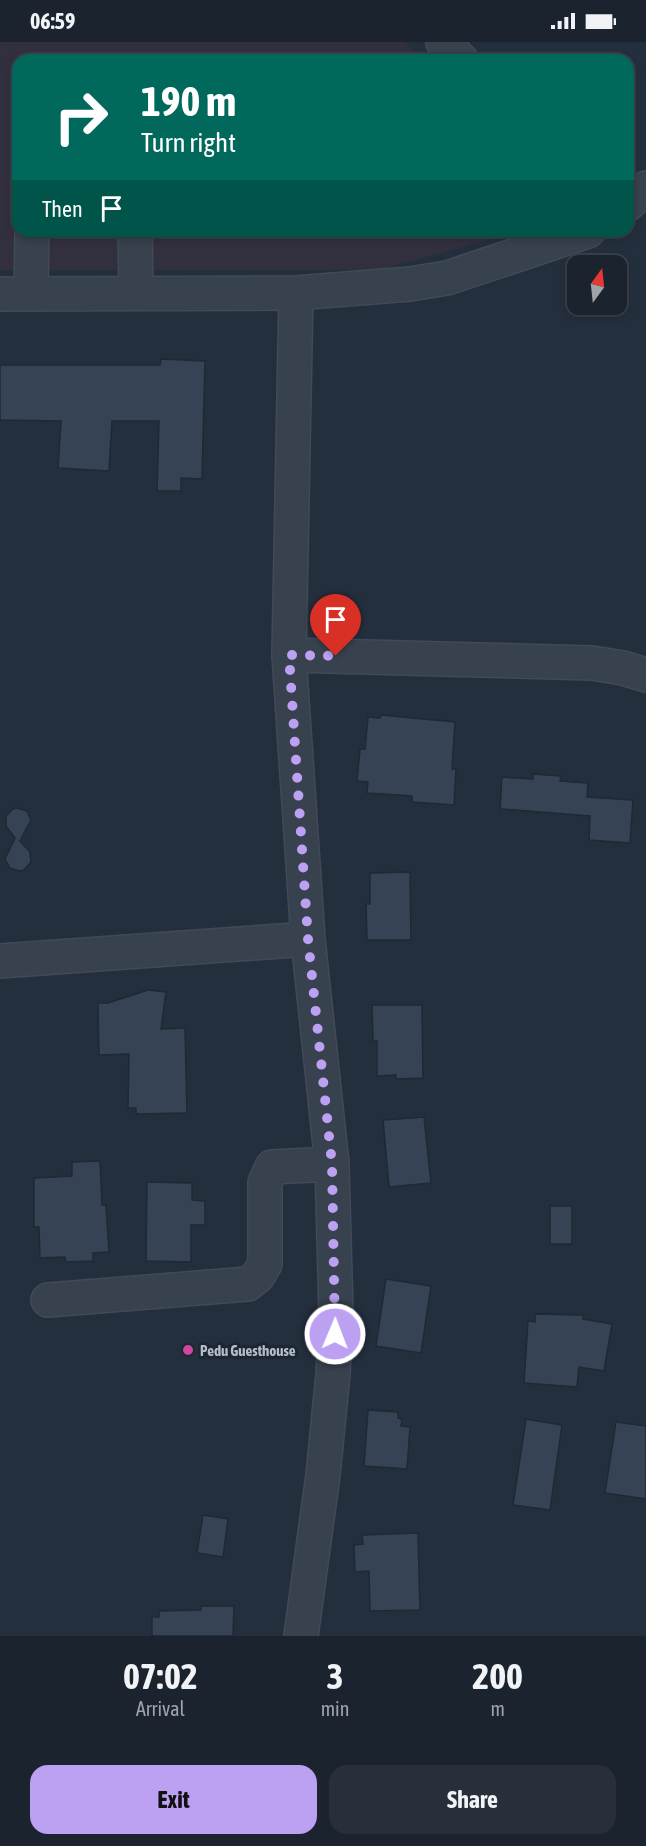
<!DOCTYPE html>
<style>
body{margin:0;font-family:"Asap Condensed",sans-serif;background:#282f3a;color:#f1f3f6;height:100vh;display:flex;flex-direction:column;font-size:22px;white-space:nowrap}
*{box-sizing:border-box;margin:0}
p{font-size:20px;color:#a0a4aa}
.icon{flex:none;width:33px;height:33px;fill:none;stroke:currentColor;stroke-width:2;stroke-linecap:round;stroke-linejoin:round}
.map{position:relative;height:1594px;overflow:hidden}
.side{display:flex;flex-direction:column;background:#1b232e;flex:1}
.side>*{flex:none}
.hud{position:absolute;left:12px;top:12px;width:622px;height:183px;border-radius:18px;box-shadow:0 3px 9px #0003,0 0 0 2px #39404a;background:#00695c;color:#fff;overflow:hidden}
.needle{width:39px;rotate:15deg}
.tools{position:absolute;left:567px;top:213px;display:grid;gap:12px}
.tools a{display:grid;place-items:center;width:60px;height:60px;border-radius:12px;background:#1b232e;box-shadow:0 3px 9px #0003,0 0 0 2px #39404a;font-size:30px}
.pin{position:absolute;display:grid;place-items:center;width:51px;height:51px;color:#fff;margin:-62px -26px;border-radius:50% 50% 50% 0;rotate:-45deg;box-shadow:0 0 6px #0007}
.pin .icon{rotate:45deg}
.me{position:absolute;width:66px;margin:-33px;rotate:1deg;stroke-linejoin:round;filter:drop-shadow(0 0 4px #0008)}
.turn{display:flex;align-items:center;gap:21px;height:126px;padding:0 30px;font-size:27px}
.turn .icon{width:78px;height:78px;stroke-width:2.5}
.turn b{display:block;font-size:42px;line-height:51px}
.then{display:flex;align-items:center;height:57px;padding:0 30px;background:#0003;gap:12px;font-size:22px}
.eta{display:flex;justify-content:space-evenly;align-items:center;height:102px;text-align:center}
.eta b{font-size:36px;font-weight:700;line-height:42px}
.action{display:flex;gap:12px;margin-top:auto;padding:12px 30px}
.action a{flex:1;height:69px;border-radius:18px;background:#bca0f2;color:#111;font-size:24px;font-weight:700;line-height:69px;text-align:center}
.action a+a{background:#282f3a;color:#f1f3f6}
.status{display:flex;justify-content:space-between;align-items:center;height:42px;padding:0 30px;background:#1b232e;direction:ltr}
.status svg{height:16px;fill:currentColor}
.map>svg:first-child{display:block}
.medical{fill:#32303f}
.building{fill:#364354;stroke:#1f2835;stroke-width:1.5}
.lines{fill:none;stroke-linecap:round;stroke-linejoin:round}
.minor-casing{stroke:#414a57;stroke-width:36}
.minor{stroke:#38414e;stroke-width:33}
.route{stroke:#bca0f2;stroke-width:10;stroke-dasharray:0 18}
.hotel-dot{fill:#d1479c;stroke:#1d2633;stroke-width:2}
.labels{text-anchor:middle;dominant-baseline:central;stroke-width:6;stroke-linejoin:round;paint-order:stroke}
.poi-label{font-size:15px;font-weight:bold;fill:#b4bcc9;stroke:#1d2633;text-anchor:start}
</style>
<div class="status"><b>06:59</b><svg viewBox="0 0 49 12"><path d="M0 12V9h3v3zM5 12V6h3v6zM10 12V3h3v9zM15 12V0h3v12zM26 1h20v11H26zM47 4h2v5h-2z"/></svg></div>
<div class="map">
<svg width="646" height="1594" viewBox="0 0 646 1594">
<rect width="100%" height="100%" fill="#242f3e"/>
<polygon class="medical" points="0,0 405,0 422,18 18,18 18,189 520,189 380,228 0,228"/>
<g class="building">
<polygon points="161,317 205,319 202,437 181,436 181,449 157,449 159,379 112,379 109,429 58,426 61,379 0,378 0,323 160,323"/>
<polygon points="381,673 455,680 452,727 456,727 454,763 412,760 412,754 367,751 368,740 357,739 360,707 365,707 368,675 380,676"/>
<polygon points="533,732 561,734 560,739 588,741 587,755 633,758 630,801 589,798 590,774 500,767 502,735 533,737"/>
<polygon points="17,766 27,769 31,778 20,799 30,810 31,820 24,828 19,829 10,826 5,817 15,796 6,784 6,774 13,767"/>
<polygon points="410,830 411,898 367,898 366,862 370,862 370,831"/>
<polygon points="148,948 166,950 161,987 185,986 187,1071 136,1072 136,1066 128,1066 129,1012 99,1013 98,961 108,961"/>
<polygon points="372,963 422,963 423,1036 396,1037 396,1033 377,1034 377,999 373,999"/>
<polygon points="424,1075 431,1141 389,1145 383,1078"/>
<polygon points="100,1119 102,1163 106,1163 109,1210 93,1211 93,1219 66,1220 65,1215 40,1216 39,1185 34,1185 34,1136 72,1134 72,1120"/>
<polygon points="147,1140 192,1141 192,1158 205,1159 205,1183 191,1183 191,1220 146,1219"/>
<rect x="550" y="1164" width="22" height="38"/>
<polygon points="386,1237 431,1244 421,1311 376,1304"/>
<polygon points="535,1272 583,1273 583,1277 612,1282 604,1329 579,1325 577,1345 524,1341 528,1279 535,1280"/>
<polygon points="368,1368 398,1370 398,1376 402,1377 401,1384 410,1385 407,1427 364,1424"/>
<polygon points="526,1377 562,1383 550,1468 513,1463"/>
<polygon points="616,1380 646,1384 646,1457 605,1451"/>
<polygon points="203,1473 228,1477 223,1515 197,1511"/>
<polygon points="418,1491 420,1568 370,1569 369,1529 355,1530 354,1503 363,1502 362,1493"/>
<polygon points="201,1564 234,1564 233,1594 152,1594 152,1575 159,1575 159,1569 201,1568"/>
</g>
<g class="lines">
<g class="minor-casing">
<g id="minor">
<polyline points="443,0 461,18"/>
<polyline points="628,162 646,146"/>
<polyline points="135,189 136,251"/>
<polyline points="296,251 289,613 308,897 332,1122 336,1271 333,1332 323,1433 301,1594"/>
<polyline points="0,252 296,251 410,242 447,236 588,189"/>
<polyline points="31,252 32,189"/>
<polyline points="289,613 592,621 623,626 646,633"/>
<polyline points="0,919 308,897"/>
<polyline points="48,1258 248,1242 258,1234 265,1222 265,1140 272,1125 332,1122"/>
</g>
</g>
<use href="#minor" class="minor"/>
</g>
<g class="lines">
<polyline class="route" points="335,1292 332,1122 308,897 289,613 336,614"/>
</g>
<circle class="hotel-dot" cx="188" cy="1308" r="6"/>
<g class="labels">
<g class="poi-label">
<text x="200" y="1308">Pedu Guesthouse</text>
</g>
</g>
</svg>
<div class="tools">
<a><svg class="needle" viewBox="-14 -14 28 28"><path d="M0-13l5 13h-10z" fill="#e53935"/><path d="M0 13l5-13h-10z" fill="#a0a4aa"/></svg></a>
</div>
<div class="pin" style="left:336px;top:614px;background:#d93025"><svg class="icon" aria-label="arrive" viewBox="0 0 24 24"><path d="M6 21V4h12l-3 4 3 4H6"/></svg></div>
<svg class="me" style="left:335px;top:1292px" viewBox="-20 -20 40 40"><circle r="17" fill="#bca0f2" stroke="#fff" stroke-width="3"/><path d="M0-11L8 9 0 5-8 9z" fill="#fff"/></svg>
<div class="hud">
<div class="turn"><svg class="icon" aria-label="right" viewBox="0 0 24 24"><path d="M7 20v-9h11M14 6l5 5-5 5"/></svg><div><b>190 m</b>Turn right</div></div>
<div class="then">Then<svg class="icon" aria-label="arrive" viewBox="0 0 24 24"><path d="M6 21V4h12l-3 4 3 4H6"/></svg></div>
</div>
</div>
<section class="side">
<div class="eta">
<div><b>07:02</b><p>Arrival</p></div>
<div><b>3</b><p>min</p></div>
<div><b>200</b><p>m</p></div>
</div>
<div class="action"><a>Exit</a><a>Share</a></div>
</section>
